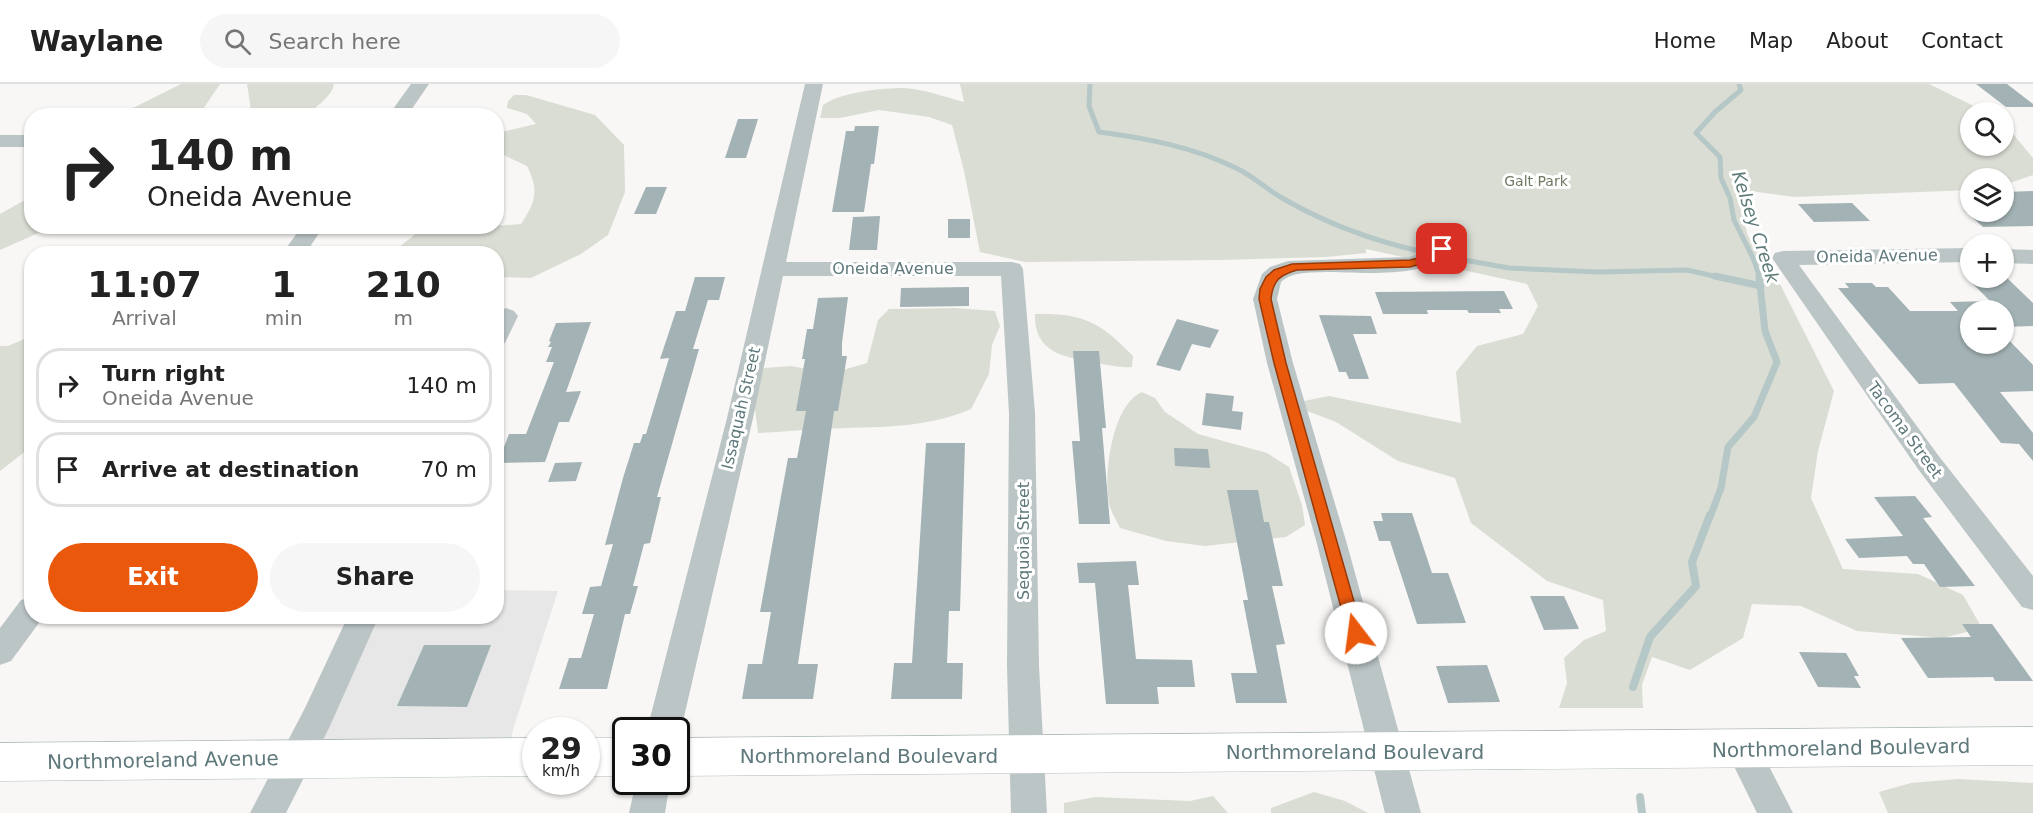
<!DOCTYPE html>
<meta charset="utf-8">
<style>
body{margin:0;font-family:"DejaVu Sans",sans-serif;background:#f6f6f6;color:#222;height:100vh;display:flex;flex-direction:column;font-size:22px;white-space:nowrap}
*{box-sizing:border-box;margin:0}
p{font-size:20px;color:#767676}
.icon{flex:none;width:33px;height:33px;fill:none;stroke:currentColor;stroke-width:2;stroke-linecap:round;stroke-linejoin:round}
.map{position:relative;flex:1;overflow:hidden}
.side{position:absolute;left:24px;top:162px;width:480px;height:378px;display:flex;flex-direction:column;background:#fff;border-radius:24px;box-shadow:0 2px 4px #0004}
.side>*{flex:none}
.banner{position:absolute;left:24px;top:24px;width:480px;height:126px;border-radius:24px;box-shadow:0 2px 4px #0004;background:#fff;color:#222;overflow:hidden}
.controls{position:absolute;left:1960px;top:18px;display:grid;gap:12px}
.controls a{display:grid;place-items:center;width:54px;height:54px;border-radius:50%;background:#fff;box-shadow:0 2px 4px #0004;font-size:30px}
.speed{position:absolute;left:522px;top:633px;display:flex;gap:12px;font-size:30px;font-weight:700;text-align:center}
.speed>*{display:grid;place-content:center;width:78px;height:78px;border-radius:50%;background:#fff;box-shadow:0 2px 4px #0004;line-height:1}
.speed small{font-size:15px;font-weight:400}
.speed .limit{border:3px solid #111;border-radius:9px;background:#fff;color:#111}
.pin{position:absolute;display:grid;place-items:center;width:51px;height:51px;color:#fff;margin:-26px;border-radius:12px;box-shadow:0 3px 9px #0006}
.me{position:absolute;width:66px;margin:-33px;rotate:345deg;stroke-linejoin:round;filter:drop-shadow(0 0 4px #0008)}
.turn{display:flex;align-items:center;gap:21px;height:126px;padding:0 24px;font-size:27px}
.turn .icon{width:78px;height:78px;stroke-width:2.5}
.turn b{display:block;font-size:42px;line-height:51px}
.eta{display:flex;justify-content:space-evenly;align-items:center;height:102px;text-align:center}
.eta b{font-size:36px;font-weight:700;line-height:42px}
.action{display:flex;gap:12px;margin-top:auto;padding:12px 24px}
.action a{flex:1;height:69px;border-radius:36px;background:#ea580c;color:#fff;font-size:24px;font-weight:700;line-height:69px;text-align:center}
.action a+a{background:#f6f6f6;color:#222}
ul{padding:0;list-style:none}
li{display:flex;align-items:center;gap:18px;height:75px;margin:0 12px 9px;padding:0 12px;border:3px solid #e0e0e0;border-radius:24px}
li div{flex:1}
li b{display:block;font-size:22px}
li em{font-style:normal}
header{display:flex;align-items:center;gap:36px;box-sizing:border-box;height:84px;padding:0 30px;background:#fff;border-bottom:2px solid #e0e0e0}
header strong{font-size:28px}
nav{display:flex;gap:33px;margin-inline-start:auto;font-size:21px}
.search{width:420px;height:54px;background:#f6f6f6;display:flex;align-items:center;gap:15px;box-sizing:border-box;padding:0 21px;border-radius:33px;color:#767676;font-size:22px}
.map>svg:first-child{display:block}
.built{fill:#e6e7e6}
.green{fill:#daddd4}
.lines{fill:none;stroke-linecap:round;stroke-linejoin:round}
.stream-far2{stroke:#b5c7c6;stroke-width:5}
.stream-far1{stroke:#b5c7c6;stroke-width:7}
.stream{stroke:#b5c7c6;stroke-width:8}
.building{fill:#a3b2b4}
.secondary-casing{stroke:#afbabb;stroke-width:1}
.street{fill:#bcc5c6;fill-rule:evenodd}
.secondary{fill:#fff;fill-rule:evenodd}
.route{fill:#ea580c;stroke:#983908;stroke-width:1.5}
.labels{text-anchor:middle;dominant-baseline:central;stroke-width:6;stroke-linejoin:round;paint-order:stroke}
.far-park-label{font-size:14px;fill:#6e7962;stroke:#fff}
.street-label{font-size:16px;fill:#5e787b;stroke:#fff}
.water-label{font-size:18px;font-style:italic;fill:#5e7c79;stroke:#fff}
.near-street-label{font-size:20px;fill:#5e787b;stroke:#fff}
</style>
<header>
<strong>Waylane</strong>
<div class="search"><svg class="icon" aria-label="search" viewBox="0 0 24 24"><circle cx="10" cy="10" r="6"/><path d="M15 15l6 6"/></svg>Search here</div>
<nav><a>Home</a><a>Map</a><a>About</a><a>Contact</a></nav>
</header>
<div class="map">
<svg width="2033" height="729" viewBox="0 0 2033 729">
<rect width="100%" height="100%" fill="#f8f7f5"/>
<polygon class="built" points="497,506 558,507 514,642 507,673 296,674 364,533 496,532"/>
<g class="green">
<polygon points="181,0 220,0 199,31 56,31 97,26 104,29 129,26"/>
<path d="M 247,0 L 334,0 C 333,7 329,11 324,16 C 304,38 276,31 251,26 Z"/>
<path d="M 960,0 L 1929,0 L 1986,28 L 1971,28 L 1971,62 L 2004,62 L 2004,39 L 2033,74 L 2033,91 L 2004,101 L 2004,94 L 1971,94 L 1971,106 L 1794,113 L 1735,105 L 1748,152 L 1773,186 L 1834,307 L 1818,367 L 1811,414 L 1843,485 L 1918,490 L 1963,511 L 1982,544 L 1943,554 L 1857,547 L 1801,522 L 1752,520 L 1743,554 L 1690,586 L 1652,573 L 1642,601 L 1643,624 L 1559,624 L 1567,599 L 1564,574 L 1584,556 L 1606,547 L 1603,516 L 1547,497 L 1471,439 L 1455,394 L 1398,377 L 1336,338 L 1307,327 L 1304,317 L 1329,312 L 1461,339 L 1456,288 L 1477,262 L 1523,250 L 1538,222 L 1527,200 L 1366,165 L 1366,169 L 1326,173 L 1222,176 L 1025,178 L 980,168 L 964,87 L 952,41 L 929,33 L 879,26 L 840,34 L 820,34 L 823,21 C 842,8 881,4 904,4 C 924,5 945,13 964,18 Z"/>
<path d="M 514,11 L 526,11 L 595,31 L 624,61 L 625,108 L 608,151 L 581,170 L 531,194 L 497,193 L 496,170 L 392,169 L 419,147 L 521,140 C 536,117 539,107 527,82 L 497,68 L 497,49 L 536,40 L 527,30 L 507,24 L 508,17 Z"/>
<polygon points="23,117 31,117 32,142 52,143 0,166 0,130"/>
<path d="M 955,224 L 995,227 L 1000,242 L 992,261 L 989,290 L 971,325 C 922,346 875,342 824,345 C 802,346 780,348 758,349 L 753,309 L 764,284 L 792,282 L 829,290 L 867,279 L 878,236 L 889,225 Z"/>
<path d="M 1035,230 C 1084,229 1100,238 1133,272 L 1132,283 C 1120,284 1107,281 1094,278 C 1064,273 1034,269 1035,230 Z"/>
<polygon points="31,252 31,363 0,387 0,262 8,262"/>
<path d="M 1142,308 L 1155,314 L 1165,328 L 1198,350 L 1267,369 L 1289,383 L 1302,421 L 1305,441 L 1286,453 L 1205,462 L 1166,457 L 1120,444 C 1117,437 1112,430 1110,423 C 1102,394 1112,320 1142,308 Z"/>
<polygon points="1958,695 2033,699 2033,729 1888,729 1879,708 1911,699"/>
<polygon points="1314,708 1345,717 1368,729 1271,729 1271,724"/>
<polygon points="1213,712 1228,729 1064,729 1064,719 1095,713 1190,717"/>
</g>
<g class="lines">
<g class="stream-far2">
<path d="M 1090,0 L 1089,22 L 1099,48 C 1146,54 1193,63 1236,84 C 1253,92 1266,105 1282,114 C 1325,139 1371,156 1419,167"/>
<polyline points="1739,0 1741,6 1715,28 1696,49 1720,73 1721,94 1730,114 1734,136 1753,174 1760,194"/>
<polyline points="1453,174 1509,184 1598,188 1687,186 1722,194"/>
</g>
<g class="stream-far1">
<polyline points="1715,192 1761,202"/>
<polyline points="1710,433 1721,404 1728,363 1754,333 1777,278 1765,247 1759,192"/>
</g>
<g class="stream">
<polyline points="1633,603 1650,553 1696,502 1692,478 1710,431"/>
<polyline points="1640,713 1642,729"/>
</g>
</g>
<g class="building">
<polygon points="1976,0 2007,0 2033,20 2033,23 2006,23"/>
<polygon points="738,35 758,35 746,74 725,74"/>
<polygon points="855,42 879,42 874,80 871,80 864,128 832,128 846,47 854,47"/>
<polygon points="646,103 667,103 656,130 634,130"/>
<polygon points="2033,107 2033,142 1983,143 1964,126 2004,128 2004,108"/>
<polygon points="1852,119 1870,137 1814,138 1798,120"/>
<polygon points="880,132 877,166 849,166 853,133"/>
<rect x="948" y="135" width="22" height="19"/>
<polygon points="695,193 725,193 719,216 708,216 693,265 699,265 657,413 661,413 650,459 644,460 633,502 638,502 630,530 625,530 607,605 559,605 569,574 581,574 594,530 582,530 590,503 601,502 613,460 605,461 623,394 634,359 640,359 643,350 646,350 669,274 660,275 676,227 685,227"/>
<polygon points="2007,194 2033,219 2033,242 2004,243 2004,226 1971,226 1971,260 2004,260 2004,251 2033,281 2033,307 2000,308 2033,349 2033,377 2019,360 2001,359 1954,299 1919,300 1838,204 1849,204 1845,199 1872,199 1876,203 1888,203 1910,227 1958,227 1950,218 1990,217 1968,195"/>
<polygon points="969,203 969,222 900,223 901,204"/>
<polygon points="1504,207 1513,225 1499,225 1501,229 1469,229 1467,226 1427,226 1428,230 1383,230 1375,208"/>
<polygon points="848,213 842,259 842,272 847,272 838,327 834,327 798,580 818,580 813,615 742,615 748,580 762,580 771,528 760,528 788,374 797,374 806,327 796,327 805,275 802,275 807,245 813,245 818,214"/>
<polygon points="1319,231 1371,232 1377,250 1353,250 1369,295 1349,295 1346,288 1339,288"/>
<polygon points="1177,235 1219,246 1210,264 1192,260 1180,287 1156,281"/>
<polygon points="591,238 566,308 581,307 569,338 559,338 545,378 498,379 509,350 526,350 554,278 546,278 552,263 548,263 551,258 549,257 556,239"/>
<polygon points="1073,267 1099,267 1106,344 1102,344 1110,440 1079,440 1072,357 1080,357"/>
<polygon points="1206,309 1234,312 1232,327 1243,328 1241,346 1202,341"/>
<polygon points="926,359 965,359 960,527 949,527 947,579 963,579 962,615 891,615 894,579 912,579"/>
<polygon points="1174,364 1208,365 1210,384 1175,382"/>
<polygon points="582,378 576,397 548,398 555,379"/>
<polygon points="1227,406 1258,406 1264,438 1269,438 1283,502 1272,502 1285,560 1276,561 1287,619 1236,619 1231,589 1257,589 1243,516 1248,516"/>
<polygon points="1915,412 1932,433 1923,434 1975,502 1940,503 1924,480 1913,480 1907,472 1859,474 1845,455 1903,452 1874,413"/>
<polygon points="1381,429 1412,429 1432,489 1448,489 1466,539 1417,540 1390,457 1379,457 1373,437 1383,437"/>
<polygon points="1136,477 1139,501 1128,501 1136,575 1192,576 1195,603 1157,603 1159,620 1106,620 1095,499 1079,499 1077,479"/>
<polygon points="1530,512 1564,512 1579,545 1544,546"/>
<polygon points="1962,540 1992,540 2033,597 1995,597 1993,593 1928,594 1901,554 1971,553"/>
<polygon points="424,561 491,561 467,623 397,622"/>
<polygon points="1799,568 1846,569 1859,592 1854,592 1861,604 1818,603"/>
<polygon points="1487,581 1500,618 1448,619 1436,582"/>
</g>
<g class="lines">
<g class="secondary-casing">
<g id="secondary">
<polygon points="2033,643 2033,681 676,692 676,654"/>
<polygon points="536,654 536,692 0,697 0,659"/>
<rect x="586" y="654" width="40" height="38"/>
</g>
</g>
<g class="street">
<polygon points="411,0 429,0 407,32 388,32"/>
<polygon points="805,0 823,0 786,178 1012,178 1020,180 1023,185 1035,329 1039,582 1047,729 1011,729 1007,582 1009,329 1001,192 783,192 753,334 681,646 676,655 676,646 647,646 727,334"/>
<rect x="0" y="51" width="32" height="12"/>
<polygon points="302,142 324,142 305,170 282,170"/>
<path d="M 1442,158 L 1450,160 L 1453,165 C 1432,196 1360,188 1325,188 C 1310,189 1293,187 1281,198 L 1277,215 L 1293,279 L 1347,460 L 1421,729 L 1385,729 L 1317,460 L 1267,279 L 1253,215 L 1262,190 L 1270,183 L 1288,177 L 1409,173 L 1426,168 L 1434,160 Z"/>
<polygon points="1971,164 1971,178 1799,181 1938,371 2033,492 2033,526 2022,523 1918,385 1772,174 1775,169 1783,167"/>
<polygon points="2004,165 2033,166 2033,180 2004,179"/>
<polygon points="506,224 514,227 518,232 505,259 496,261 496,228"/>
<polygon points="32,513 32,532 44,532 11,577 0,581 0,544 21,516"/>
<polygon points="348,532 379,532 329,644 286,729 250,729 305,624"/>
<polygon points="1743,651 1755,655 1793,729 1757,729 1726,666 1731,655"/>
<polygon points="636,698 670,698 665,729 629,729"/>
</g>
<use href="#secondary" class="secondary"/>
</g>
<path class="route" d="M 1442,161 L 1447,165 L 1438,175 L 1410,183 L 1297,186 C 1280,191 1273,196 1271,215 L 1286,279 L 1363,549 L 1361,554 L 1356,555 L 1350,554 L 1348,549 L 1274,279 L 1259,215 L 1260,205 L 1266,193 L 1274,186 L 1292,180 L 1410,176 L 1430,171 Z"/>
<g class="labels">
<g class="far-park-label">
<text x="1536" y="97">Galt Park</text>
</g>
<g class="street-label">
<text transform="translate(1877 172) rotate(-1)">Oneida Avenue</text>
<text x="893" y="184">Oneida Avenue</text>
<text transform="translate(741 324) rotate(-77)">Issaquah Street</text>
<text transform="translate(1905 346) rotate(54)">Tacoma Street</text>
<text transform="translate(1023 457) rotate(-90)">Sequoia Street</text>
</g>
<g class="water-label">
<text transform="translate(1756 143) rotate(72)">Kelsey Creek</text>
</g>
<g class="near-street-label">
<text transform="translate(1841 664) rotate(-1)">Northmoreland Boulevard</text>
<text x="1355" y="668">Northmoreland Boulevard</text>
<text x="869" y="672">Northmoreland Boulevard</text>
<text transform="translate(163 676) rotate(-1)">Northmoreland Avenue</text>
</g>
</g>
</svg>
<div class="controls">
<a><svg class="icon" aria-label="search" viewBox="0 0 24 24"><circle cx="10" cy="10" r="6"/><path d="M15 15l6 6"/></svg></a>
<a><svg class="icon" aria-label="layers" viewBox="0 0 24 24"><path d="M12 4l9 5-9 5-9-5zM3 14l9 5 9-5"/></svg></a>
<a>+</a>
<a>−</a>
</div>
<div class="speed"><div>29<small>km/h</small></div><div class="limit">30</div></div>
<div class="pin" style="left:1442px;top:165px;background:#d93025"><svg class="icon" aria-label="arrive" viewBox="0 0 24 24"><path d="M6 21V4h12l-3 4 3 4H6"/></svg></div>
<svg class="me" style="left:1356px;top:549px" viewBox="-20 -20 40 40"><circle r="19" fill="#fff"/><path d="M0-13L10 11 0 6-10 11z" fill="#ea580c"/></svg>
<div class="banner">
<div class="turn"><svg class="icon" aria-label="right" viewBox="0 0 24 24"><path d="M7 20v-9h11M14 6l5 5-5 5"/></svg><div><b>140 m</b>Oneida Avenue</div></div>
</div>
<section class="side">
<div class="eta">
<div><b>11:07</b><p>Arrival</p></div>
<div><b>1</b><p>min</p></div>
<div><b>210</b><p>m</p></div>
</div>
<ul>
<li><svg class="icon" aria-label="right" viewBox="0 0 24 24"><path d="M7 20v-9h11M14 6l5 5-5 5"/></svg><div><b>Turn right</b><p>Oneida Avenue</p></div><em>140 m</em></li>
<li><svg class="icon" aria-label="arrive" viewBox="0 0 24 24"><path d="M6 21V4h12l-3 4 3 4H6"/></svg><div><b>Arrive at destination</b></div><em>70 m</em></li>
</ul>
<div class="action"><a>Exit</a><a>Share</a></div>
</section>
</div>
